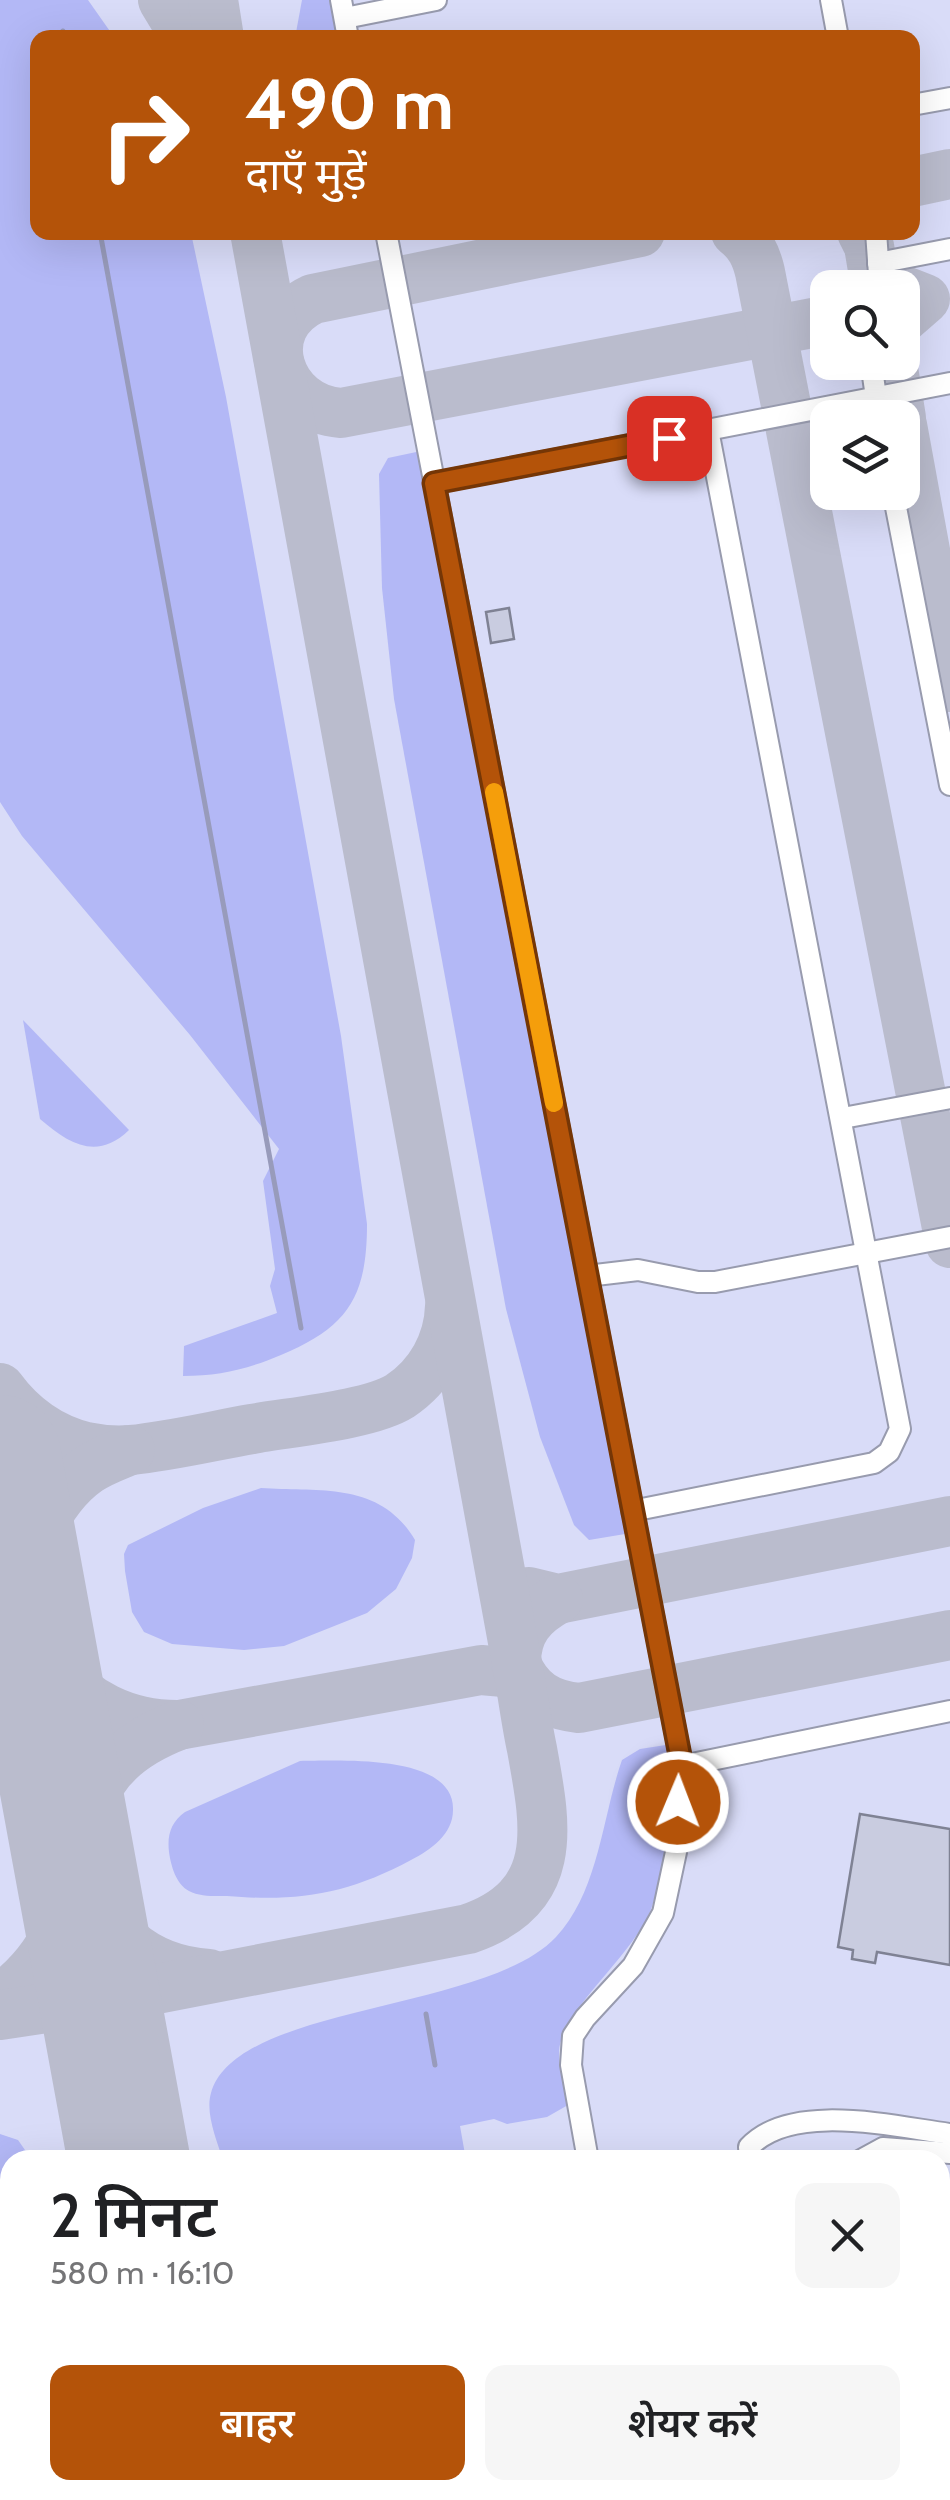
<!DOCTYPE html>
<html lang="hi">
<meta charset="utf-8">
<style>
body{margin:0;font-family:Cabin,"Noto Sans Devanagari",sans-serif;background:#f6f6f6;color:#202124;height:100vh;display:flex;flex-direction:column;font-size:38px;white-space:nowrap}
*{box-sizing:border-box;margin:0}
p{font-size:32px;color:#757577}
.icon{flex:none;width:55px;height:55px;fill:none;stroke:currentColor;stroke-width:2;stroke-linecap:round;stroke-linejoin:round}
.map{position:relative;flex:1;overflow:hidden}
.panel{position:absolute;left:0px;top:2150px;width:950px;height:350px;display:flex;flex-direction:column;background:#fff;border-radius:30px 30px 0 0;box-shadow:0 10px 40px #0002}
.panel>*{flex:none}
.banner{position:absolute;left:30px;top:30px;width:890px;height:210px;border-radius:20px;box-shadow:0 10px 40px #0002;background:#b45309;color:#fff;overflow:hidden}
.controls{position:absolute;left:810px;top:270px;display:grid;gap:20px}
.controls a{display:grid;place-items:center;width:110px;height:110px;border-radius:20px;background:#fff;box-shadow:0 10px 40px #0002;font-size:50px}
.pin{position:absolute;display:grid;place-items:center;width:85px;height:85px;color:#fff;margin:-42px;border-radius:20px;box-shadow:0 5px 15px #0006}
.me{position:absolute;width:110px;margin:-55px;rotate:1deg;stroke-linejoin:round;filter:drop-shadow(0 0 8px #0008)}
.turn{display:flex;align-items:center;gap:35px;height:210px;padding:0 50px;font-size:45px}
.turn .icon{width:130px;height:130px;stroke-width:2.5}
.turn b{display:block;font-size:70px;line-height:85px}
.round{display:grid;place-items:center;flex:none;width:105px;height:105px;border-radius:20px;background:#f6f6f6}
.overview{display:flex;align-items:center;justify-content:space-between;height:170px;padding:0 50px}
h1{font-size:60px;font-weight:600;line-height:75px}
.action{display:flex;gap:20px;margin-top:auto;padding:20px 50px}
.action a{flex:1;height:115px;border-radius:20px;background:#b45309;color:#fff;font-size:40px;font-weight:600;line-height:115px;text-align:center}
.action a+a{background:#f6f6f6;color:#202124}
.map>svg:first-child{display:block}
.built{fill:#d9dcf8;fill-rule:evenodd}
.green{fill:#b3b8f6}
.lines{fill:none;stroke-linecap:round;stroke-linejoin:round}
.stream{stroke:#989bbb;stroke-width:5}
.taxiway{stroke:#babccd;stroke-width:50}
.runway{stroke:#babccd;stroke-width:122}
.building{fill:#c9cce0;stroke:#7f8294;stroke-width:2.5}
.minor-casing{stroke:#989bae;stroke-width:24}
.minor{stroke:#fff;stroke-width:20}
.route-casing{stroke:#753606;stroke-width:25}
.route{stroke:#b45309;stroke-width:18}
.slow{stroke:#f59e0b;stroke-width:18}
</style>
<div class="map">
<svg width="950" height="2500" viewBox="0 0 950 2500">
<rect width="100%" height="100%" fill="#e6e8fd"/>
<path class="built" d="M 0,0 L 950,0 L 950,2500 L 0,2500 ZM 38,38 L 912,38 L 912,232 L 38,232 ZM 828,288 L 902,288 L 902,362 L 828,362 ZM 828,418 L 902,418 L 902,492 L 828,492 ZM 10,2160 L 940,2160 L 940,2490 L 10,2490 Z"/>
<g class="green">
<path d="M 0,0 L 88,0 L 114,37 L 38,38 L 38,232 L 191,233 L 226,397 L 341,1036 L 367,1224 C 367,1297 348,1327 281,1355 C 248,1369 219,1376 183,1376 L 184,1346 L 277,1313 L 270,1286 L 275,1269 L 263,1181 L 279,1149 L 190,1035 L 22,836 L 0,802 Z"/>
<polygon points="302,0 334,0 341,37 295,38"/>
<polygon points="421,451 631,1533 589,1540 574,1525 540,1437 506,1309 394,699 382,588 379,474 388,458"/>
<path d="M 23,1020 L 129,1130 C 97,1161 69,1144 40,1119 Z"/>
<path d="M 261,1488 C 320,1492 380,1481 415,1540 L 412,1558 L 396,1589 L 367,1613 L 284,1646 L 244,1650 L 172,1644 L 144,1632 L 132,1612 L 125,1571 L 124,1554 L 128,1545 L 203,1508 Z"/>
<path d="M 672,1744 C 666,1799 670,1861 650,1912 C 631,1957 560,2012 559,2052 C 559,2070 565,2088 568,2105 L 547,2117 L 507,2124 L 494,2119 L 460,2126 L 466,2160 L 223,2160 C 217,2141 205,2113 211,2093 C 236,2004 486,2012 556,1937 C 599,1891 602,1817 622,1760 L 640,1749 Z"/>
<path d="M 300,1761 C 337,1761 455,1753 453,1810 C 453,1834 431,1850 411,1860 C 348,1894 298,1902 227,1896 C 216,1896 200,1897 189,1891 C 176,1884 171,1866 169,1852 C 167,1835 171,1822 185,1812 Z"/>
<polygon points="0,2134 18,2140 32,2160 10,2160 10,2490 80,2490 71,2500 0,2500"/>
<polygon points="293,2490 448,2490 450,2500 502,2490 637,2490 639,2500 295,2500"/>
</g>
<g class="lines">
<g class="stream">
<polyline points="63,31 65,38"/>
<polyline points="100,232 301,1328"/>
<polyline points="426,2014 435,2065"/>
</g>
<g class="taxiway">
<polyline points="163,0 186,38"/>
<polyline points="213,0 219,38"/>
<polyline points="912,182 950,174"/>
<path d="M 640,232 L 313,299 C 251,328 278,409 341,413 L 828,320"/>
<path d="M 736,232 C 750,243 756,255 760,272 L 950,1243"/>
<polyline points="862,232 869,246 876,288"/>
<polyline points="902,290 925,299 902,319"/>
<polyline points="892,362 901,418"/>
<polyline points="902,425 950,687"/>
<path d="M 0,1388 C 22,1418 49,1438 86,1447 C 100,1450 117,1451 131,1450 C 171,1446 212,1436 252,1429 C 290,1422 370,1415 400,1396 C 430,1376 449,1343 450,1306"/>
<path d="M 130,1450 C 116,1456 101,1461 88,1470 C 68,1484 50,1507 41,1530 C 0,1631 73,1726 179,1725 L 481,1670 L 504,1672 L 529,1686"/>
<polyline points="529,1592 558,1599 950,1521"/>
<path d="M 558,1599 C 531,1614 516,1631 516,1663 C 528,1693 549,1705 579,1708 L 950,1635"/>
<path d="M 76,1870 C 104,1928 140,1970 209,1974"/>
<path d="M 0,1999 C 27,1979 49,1955 61,1922 C 94,1832 67,1768 179,1725"/>
<path d="M 0,2015 L 100,2000 L 468,1929 C 561,1897 546,1826 532,1749 C 527,1726 524,1703 520,1680 L 255,232"/>
<polyline points="175,2500 178,2490"/>
</g>
<g class="runway">
<polyline points="0,1456 129,2160"/>
<polyline points="189,2490 191,2500"/>
</g>
</g>
<g class="building">
<polygon points="509,608 514,639 491,643 486,612"/>
<polygon points="860,1814 950,1829 950,1965 877,1952 875,1963 852,1959 853,1950 838,1947"/>
</g>
<g class="lines">
<g class="minor-casing">
<g id="minor">
<polyline points="341,0 348,38"/>
<polyline points="831,0 838,38"/>
<polyline points="345,18 436,0"/>
<polyline points="912,105 950,98"/>
<polyline points="386,232 682,1766 676,1852 663,1913 633,1966 585,2018 573,2036 571,2065 588,2160"/>
<polyline points="876,232 880,288"/>
<polyline points="878,263 950,249"/>
<polyline points="871,362 879,418"/>
<polyline points="434,483 950,383"/>
<polyline points="893,492 950,785"/>
<polyline points="843,1118 950,1098"/>
<polyline points="587,1276 638,1270 698,1282 715,1282 950,1237"/>
<polyline points="632,1511 874,1463 889,1452 900,1429 708,430"/>
<polyline points="682,1766 950,1711"/>
<path d="M 750,2160 L 749,2147 C 792,2101 895,2127 950,2134"/>
<polyline points="861,2160 883,2148 950,2153"/>
<polyline points="940,2192 950,2192"/>
<polyline points="940,2232 950,2234"/>
<polyline points="940,2337 950,2338"/>
<polyline points="654,2490 659,2500"/>
<polyline points="730,2490 737,2500"/>
<polyline points="874,2490 875,2500"/>
</g>
</g>
<use href="#minor" class="minor"/>
</g>
<g class="lines">
<g class="route-casing">
<polyline id="route" points="669,438 434,483 682,1766 678,1802"/>
</g>
<use href="#route" class="route"/>
<polyline class="slow" points="494,792 554,1103"/>
</g>
</svg>
<div class="controls">
<a><svg class="icon" aria-label="search" viewBox="0 0 24 24"><circle cx="10" cy="10" r="6"/><path d="M15 15l6 6"/></svg></a>
<a><svg class="icon" aria-label="layers" viewBox="0 0 24 24"><path d="M12 4l9 5-9 5-9-5zM3 14l9 5 9-5"/></svg></a>
</div>
<div class="pin" style="left:669px;top:438px;background:#d93025"><svg class="icon" aria-label="arrive" viewBox="0 0 24 24"><path d="M6 21V4h12l-3 4 3 4H6"/></svg></div>
<svg class="me" style="left:678px;top:1802px" viewBox="-20 -20 40 40"><circle r="17" fill="#b45309" stroke="#fff" stroke-width="3"/><path d="M0-11L8 9 0 5-8 9z" fill="#fff"/></svg>
<div class="banner">
<div class="turn"><svg class="icon" aria-label="right" viewBox="0 0 24 24"><path d="M7 20v-9h11M14 6l5 5-5 5"/></svg><div><b>490 m</b>दाएँ मुड़ें</div></div>
</div>
<section class="panel">
<div class="overview"><div><h1>2 मिनट</h1><p>580 m · 16:10</p></div><a class="round"><svg class="icon" aria-label="close" viewBox="0 0 24 24"><path d="M6 6l12 12M18 6L6 18"/></svg></a></div>
<div class="action"><a>बाहर</a><a>शेयर करें</a></div>
</section>
</div>
